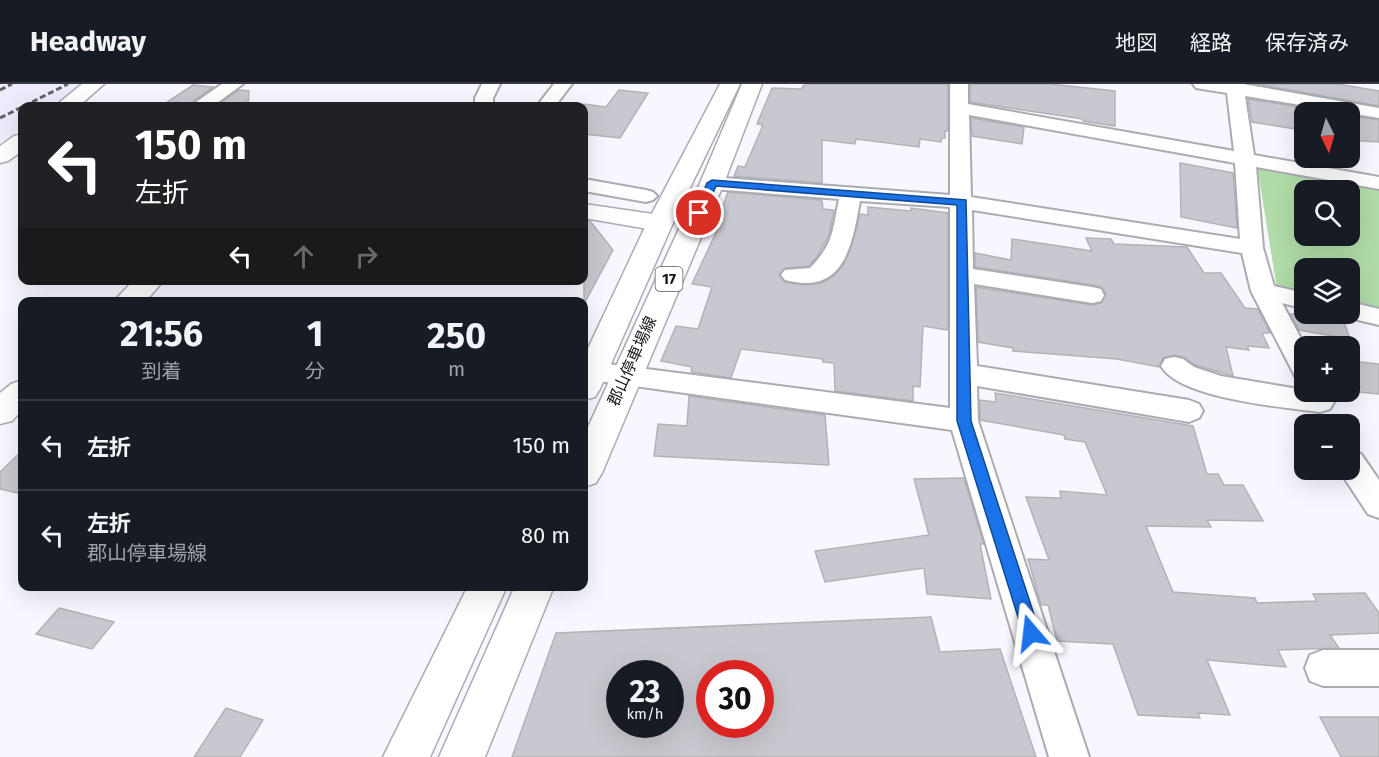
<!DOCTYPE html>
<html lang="ja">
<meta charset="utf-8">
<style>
body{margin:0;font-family:"Fira Sans","Noto Sans JP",sans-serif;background:#20242c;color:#f1f3f6;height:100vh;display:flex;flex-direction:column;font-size:22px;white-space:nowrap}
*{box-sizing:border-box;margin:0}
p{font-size:20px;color:#9ea1a6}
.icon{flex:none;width:33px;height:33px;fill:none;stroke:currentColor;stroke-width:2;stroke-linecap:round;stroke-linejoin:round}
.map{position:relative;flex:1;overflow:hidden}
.side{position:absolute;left:18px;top:213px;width:570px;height:294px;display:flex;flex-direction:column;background:#171b24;border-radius:12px;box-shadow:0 6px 24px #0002}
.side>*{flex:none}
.guide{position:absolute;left:18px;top:18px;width:570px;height:183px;border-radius:12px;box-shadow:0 6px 24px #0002;background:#202124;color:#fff;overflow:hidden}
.needle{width:39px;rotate:175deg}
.controls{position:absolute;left:1294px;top:18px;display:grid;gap:12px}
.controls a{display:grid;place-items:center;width:66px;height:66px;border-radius:12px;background:#171b24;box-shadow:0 6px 24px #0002;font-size:30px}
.speed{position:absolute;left:606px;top:576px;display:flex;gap:12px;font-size:30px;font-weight:700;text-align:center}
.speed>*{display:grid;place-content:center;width:78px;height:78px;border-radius:50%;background:#171b24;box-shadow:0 6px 24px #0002;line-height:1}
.speed small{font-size:15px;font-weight:400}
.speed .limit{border:9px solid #d22;background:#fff;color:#111}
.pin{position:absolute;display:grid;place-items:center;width:51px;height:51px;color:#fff;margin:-26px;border:3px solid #fff;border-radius:50%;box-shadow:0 2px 6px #0007}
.me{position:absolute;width:66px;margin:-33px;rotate:343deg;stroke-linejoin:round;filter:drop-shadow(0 0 4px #0008)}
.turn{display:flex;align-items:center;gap:21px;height:126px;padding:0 18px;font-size:27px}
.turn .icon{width:78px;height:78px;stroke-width:2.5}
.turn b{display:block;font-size:42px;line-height:51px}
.lanes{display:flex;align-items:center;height:57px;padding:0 18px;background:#0003;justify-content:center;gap:30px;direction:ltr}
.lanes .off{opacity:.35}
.eta{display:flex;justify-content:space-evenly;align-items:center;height:102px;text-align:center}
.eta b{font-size:36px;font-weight:700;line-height:42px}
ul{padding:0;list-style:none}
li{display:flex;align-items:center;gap:18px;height:90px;padding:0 18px;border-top:2px solid #363941}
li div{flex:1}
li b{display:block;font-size:22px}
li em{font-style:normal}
header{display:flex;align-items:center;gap:36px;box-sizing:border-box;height:84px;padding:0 30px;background:#171b24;border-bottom:2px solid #363941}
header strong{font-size:28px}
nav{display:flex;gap:33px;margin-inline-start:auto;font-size:21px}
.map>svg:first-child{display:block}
.built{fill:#edecfc}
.green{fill:#b1dba8;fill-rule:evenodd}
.building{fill:#c9c8d0;stroke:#b2b2b9;stroke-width:1.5;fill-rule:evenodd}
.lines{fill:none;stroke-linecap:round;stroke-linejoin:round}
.minor-casing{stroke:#ababb2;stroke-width:4}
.tertiary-casing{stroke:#ababb2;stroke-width:3}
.primary-casing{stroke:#ababb2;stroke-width:3}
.minor{fill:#fff;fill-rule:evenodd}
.tertiary{fill:#fff;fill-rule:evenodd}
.primary{fill:#fff;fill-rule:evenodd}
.rail{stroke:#636267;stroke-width:3;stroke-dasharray:6 3;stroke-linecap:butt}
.route{fill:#1a73e8;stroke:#114b97;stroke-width:1.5}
.labels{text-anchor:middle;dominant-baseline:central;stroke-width:5;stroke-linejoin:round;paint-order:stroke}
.shield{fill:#fff;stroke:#5b5a5d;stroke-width:1.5}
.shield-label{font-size:15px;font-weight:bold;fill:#151417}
.street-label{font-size:16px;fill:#151417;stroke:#fff}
</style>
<header>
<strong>Headway</strong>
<nav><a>地図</a><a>経路</a><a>保存済み</a></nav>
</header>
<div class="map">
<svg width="1379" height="673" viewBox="0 0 1379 673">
<rect width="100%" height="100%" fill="#f8f7ff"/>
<polygon class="built" points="0,0 84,0 50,22 22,22 22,43 0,59"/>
<path class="green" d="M 1257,81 L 1379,105 L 1379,227 L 1350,220 L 1350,184 L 1305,184 L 1305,211 L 1277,205 ZM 1305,106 L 1350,106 L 1350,152 L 1305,152 Z"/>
<g class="building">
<polygon points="805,0 948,0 948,47 945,47 945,54 942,54 941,58 920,55 919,63 856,55 855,60 822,56 822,99 734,92 738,82 745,83 763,41 757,40 772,4 801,5"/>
<polygon points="970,0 1050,0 1115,7 1115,42 1083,37 1083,35 970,18"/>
<polygon points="1256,0 1338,0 1379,7 1379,22"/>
<polygon points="193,1 213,3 195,16 191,22 161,22"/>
<polygon points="239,6 249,7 248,22 216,22"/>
<polygon points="619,6 648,9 620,54 584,50 584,20 606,23"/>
<polygon points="1248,15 1332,28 1298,28 1302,46 1252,38"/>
<polygon points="1350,32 1379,36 1379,58 1350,56"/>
<polygon points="971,34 1024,43 1022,60 972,52"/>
<polygon points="1180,79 1233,89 1237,144 1181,133"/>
<polygon points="728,108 822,116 823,125 834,126 829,152 816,174 809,182 785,184 779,190 785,198 804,201 822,199 834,192 843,181 850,167 860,130 868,131 868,123 911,127 911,124 948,129 948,246 923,242 920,303 913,302 913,317 835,307 834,279 823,278 823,275 741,265 731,294 691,288 692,283 661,277 676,242 698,245 712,203 692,200 720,140 716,140"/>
<polygon points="584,136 590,137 613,166 584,220"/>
<polygon points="1086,154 1111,155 1114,160 1187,163 1204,189 1221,189 1245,224 1258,225 1270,249 1262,249 1269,264 1247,262 1249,266 1226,263 1233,292 1195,281 1184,273 1174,271 1163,274 1159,283 1117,275 1013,267 1013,264 978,258 976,203 1092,221 1101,219 1106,210 1101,203 1092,201 975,183 975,169 1011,176 1012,155 1092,167"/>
<polygon points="1290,230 1338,231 1343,235 1350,255 1299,246"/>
<polygon points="1350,277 1379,280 1379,310 1359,308 1350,293"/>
<polygon points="995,309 1193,342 1207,390 1218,390 1224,401 1243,401 1263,437 1207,436 1211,443 1146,442 1173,508 1255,514 1257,519 1317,517 1313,510 1365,509 1379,529 1379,549 1330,551 1339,564 1278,566 1286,583 1207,576 1230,631 1198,629 1200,634 1138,631 1113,560 1057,557 1048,521 1041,521 1028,475 1049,476 1026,413 1061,414 1060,407 1107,411 1085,358 1065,355 1064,351 980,336 980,316 996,318"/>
<polygon points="689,312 825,331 829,381 654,372 658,340 687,342"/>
<polygon points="22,367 22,410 0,405 0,388"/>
<polygon points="964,394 984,460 980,460 991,515 927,510 924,484 825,498 815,467 929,451 914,395"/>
<polygon points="59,524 114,538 92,565 36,550"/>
<path d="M 931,533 L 940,568 L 1000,565 L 1036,673 L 512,673 L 556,549 ZM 620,590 L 670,590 L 670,640 L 620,640 ZM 710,590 L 760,590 L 760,640 L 710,640 Z"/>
<polygon points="226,624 263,636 240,673 194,673"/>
<polygon points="1320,633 1379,633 1379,673 1341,673"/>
</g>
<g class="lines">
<g class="minor-casing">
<g id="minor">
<polygon points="222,0 243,0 213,22 193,22 196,18"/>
<polygon points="482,0 500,0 493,14 493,22 475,22 475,14"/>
<polygon points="554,0 572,0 555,22 537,22"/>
<path d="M 950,0 L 968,0 L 968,20 L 1234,67 L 1227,9 L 1196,4 L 1193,0 L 1243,0 L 1379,24 L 1379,34 L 1245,12 L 1254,71 L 1379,93 L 1379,105 L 1256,83 L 1263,164 L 1274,202 L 1305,209 L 1305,225 L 1282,219 L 1305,262 L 1305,297 L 1296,294 L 1251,207 L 1242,169 L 972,126 L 973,185 L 1092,203 L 1101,205 L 1104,211 L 1101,217 L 1092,219 L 974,200 L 977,282 L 1189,316 L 1199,320 L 1203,327 L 1199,334 L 1189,338 L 977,302 L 978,337 L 1089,673 L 1049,673 L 952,346 L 584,295 L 584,281 L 592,278 L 950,324 L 950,123 L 860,117 C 852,162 844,212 785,196 L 781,191 L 785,186 L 810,184 C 834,159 832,148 839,115 L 712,105 L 705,103 L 702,99 L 705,95 L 712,93 L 950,111 ZM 969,31 L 1235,79 L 1240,155 L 971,113 Z"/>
<polygon points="584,95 646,106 653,108 657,112 653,116 646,118 584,107"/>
<polygon points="1350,218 1379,225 1379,241 1341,232 1340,230 1350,230"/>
<path d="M 1174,273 L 1183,275 L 1194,283 L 1221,292 L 1305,306 L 1305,308 L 1330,311 L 1334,318 L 1330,325 L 1320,328 C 1283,323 1180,315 1161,282 L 1165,275 Z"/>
<polygon points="1350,366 1361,370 1379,396 1379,434 1368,430 1339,386 1350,386"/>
<polygon points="1323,566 1379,566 1379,602 1323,602 1310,597 1305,584 1310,571"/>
</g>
</g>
<g class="tertiary-casing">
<g id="tertiary">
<polygon points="82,0 104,0 79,22 57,22 60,18"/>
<polygon points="22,50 22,67 8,77 0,79 0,62 14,52"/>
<polygon points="584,120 660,131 669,134 673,139 669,144 660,147 584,134"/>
<polygon points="134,196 164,196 145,218 113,218"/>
<polygon points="22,296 22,326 12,337 0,340 0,309 11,300"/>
</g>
</g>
<g class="primary-casing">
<g id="primary">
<polygon points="720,0 740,0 673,139 600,305 595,313 584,316 584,273 647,139"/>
<polygon points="742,0 762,0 724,99 602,389 596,399 584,403 584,352 700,99"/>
<polygon points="468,502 507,502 430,673 383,673"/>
<polygon points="515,502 554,502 485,673 439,673"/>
</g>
</g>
<use href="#minor" class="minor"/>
<use href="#tertiary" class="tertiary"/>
<use href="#primary" class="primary"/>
<g class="rail">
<polyline points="0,6 12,0"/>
<polyline points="24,22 68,0"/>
<polyline points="0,34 22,23"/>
</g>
</g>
<polygon class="route" points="712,96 966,116 971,337 1040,549 1037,554 1031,557 1025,554 1023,549 957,337 957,121 716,102 703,131 695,131 694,129 707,99"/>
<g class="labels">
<rect class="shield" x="655.5" y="183" width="27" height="24" rx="4.5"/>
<g class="shield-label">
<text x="669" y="195">17</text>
</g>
<g class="street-label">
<text transform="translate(632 277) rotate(-66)">郡山停車場線</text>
</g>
</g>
</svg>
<div class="controls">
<a><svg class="needle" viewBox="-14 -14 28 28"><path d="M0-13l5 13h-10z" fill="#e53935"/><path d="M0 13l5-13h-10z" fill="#9ea1a6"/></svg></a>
<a><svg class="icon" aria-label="search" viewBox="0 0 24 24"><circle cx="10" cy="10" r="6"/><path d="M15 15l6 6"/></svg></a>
<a><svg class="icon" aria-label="layers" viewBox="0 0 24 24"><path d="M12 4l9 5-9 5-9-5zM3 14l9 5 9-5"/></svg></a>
<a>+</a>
<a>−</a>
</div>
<div class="speed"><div>23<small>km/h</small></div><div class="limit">30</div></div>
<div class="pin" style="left:699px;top:129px;background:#d93025"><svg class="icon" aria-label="arrive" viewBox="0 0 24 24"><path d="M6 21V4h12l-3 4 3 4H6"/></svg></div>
<svg class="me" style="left:1031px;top:549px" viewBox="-20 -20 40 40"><path d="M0-17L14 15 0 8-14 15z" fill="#1a73e8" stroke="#fff" stroke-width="4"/></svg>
<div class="guide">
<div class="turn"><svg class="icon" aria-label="left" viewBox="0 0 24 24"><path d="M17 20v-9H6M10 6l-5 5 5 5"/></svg><div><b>150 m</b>左折</div></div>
<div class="lanes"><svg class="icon" aria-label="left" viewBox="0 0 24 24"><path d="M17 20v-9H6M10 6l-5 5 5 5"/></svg><svg class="icon off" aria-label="ahead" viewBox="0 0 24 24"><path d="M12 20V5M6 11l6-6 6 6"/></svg><svg class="icon off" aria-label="right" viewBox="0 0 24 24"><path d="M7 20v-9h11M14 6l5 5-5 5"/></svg></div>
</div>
<section class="side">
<div class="eta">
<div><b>21:56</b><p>到着</p></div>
<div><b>1</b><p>分</p></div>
<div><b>250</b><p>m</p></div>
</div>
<ul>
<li><svg class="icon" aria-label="left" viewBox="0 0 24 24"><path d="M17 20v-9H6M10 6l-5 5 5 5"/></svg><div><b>左折</b></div><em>150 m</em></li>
<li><svg class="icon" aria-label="left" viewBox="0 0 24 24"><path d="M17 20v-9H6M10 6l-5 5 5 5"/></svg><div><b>左折</b><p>郡山停車場線</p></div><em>80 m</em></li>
</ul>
</section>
</div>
